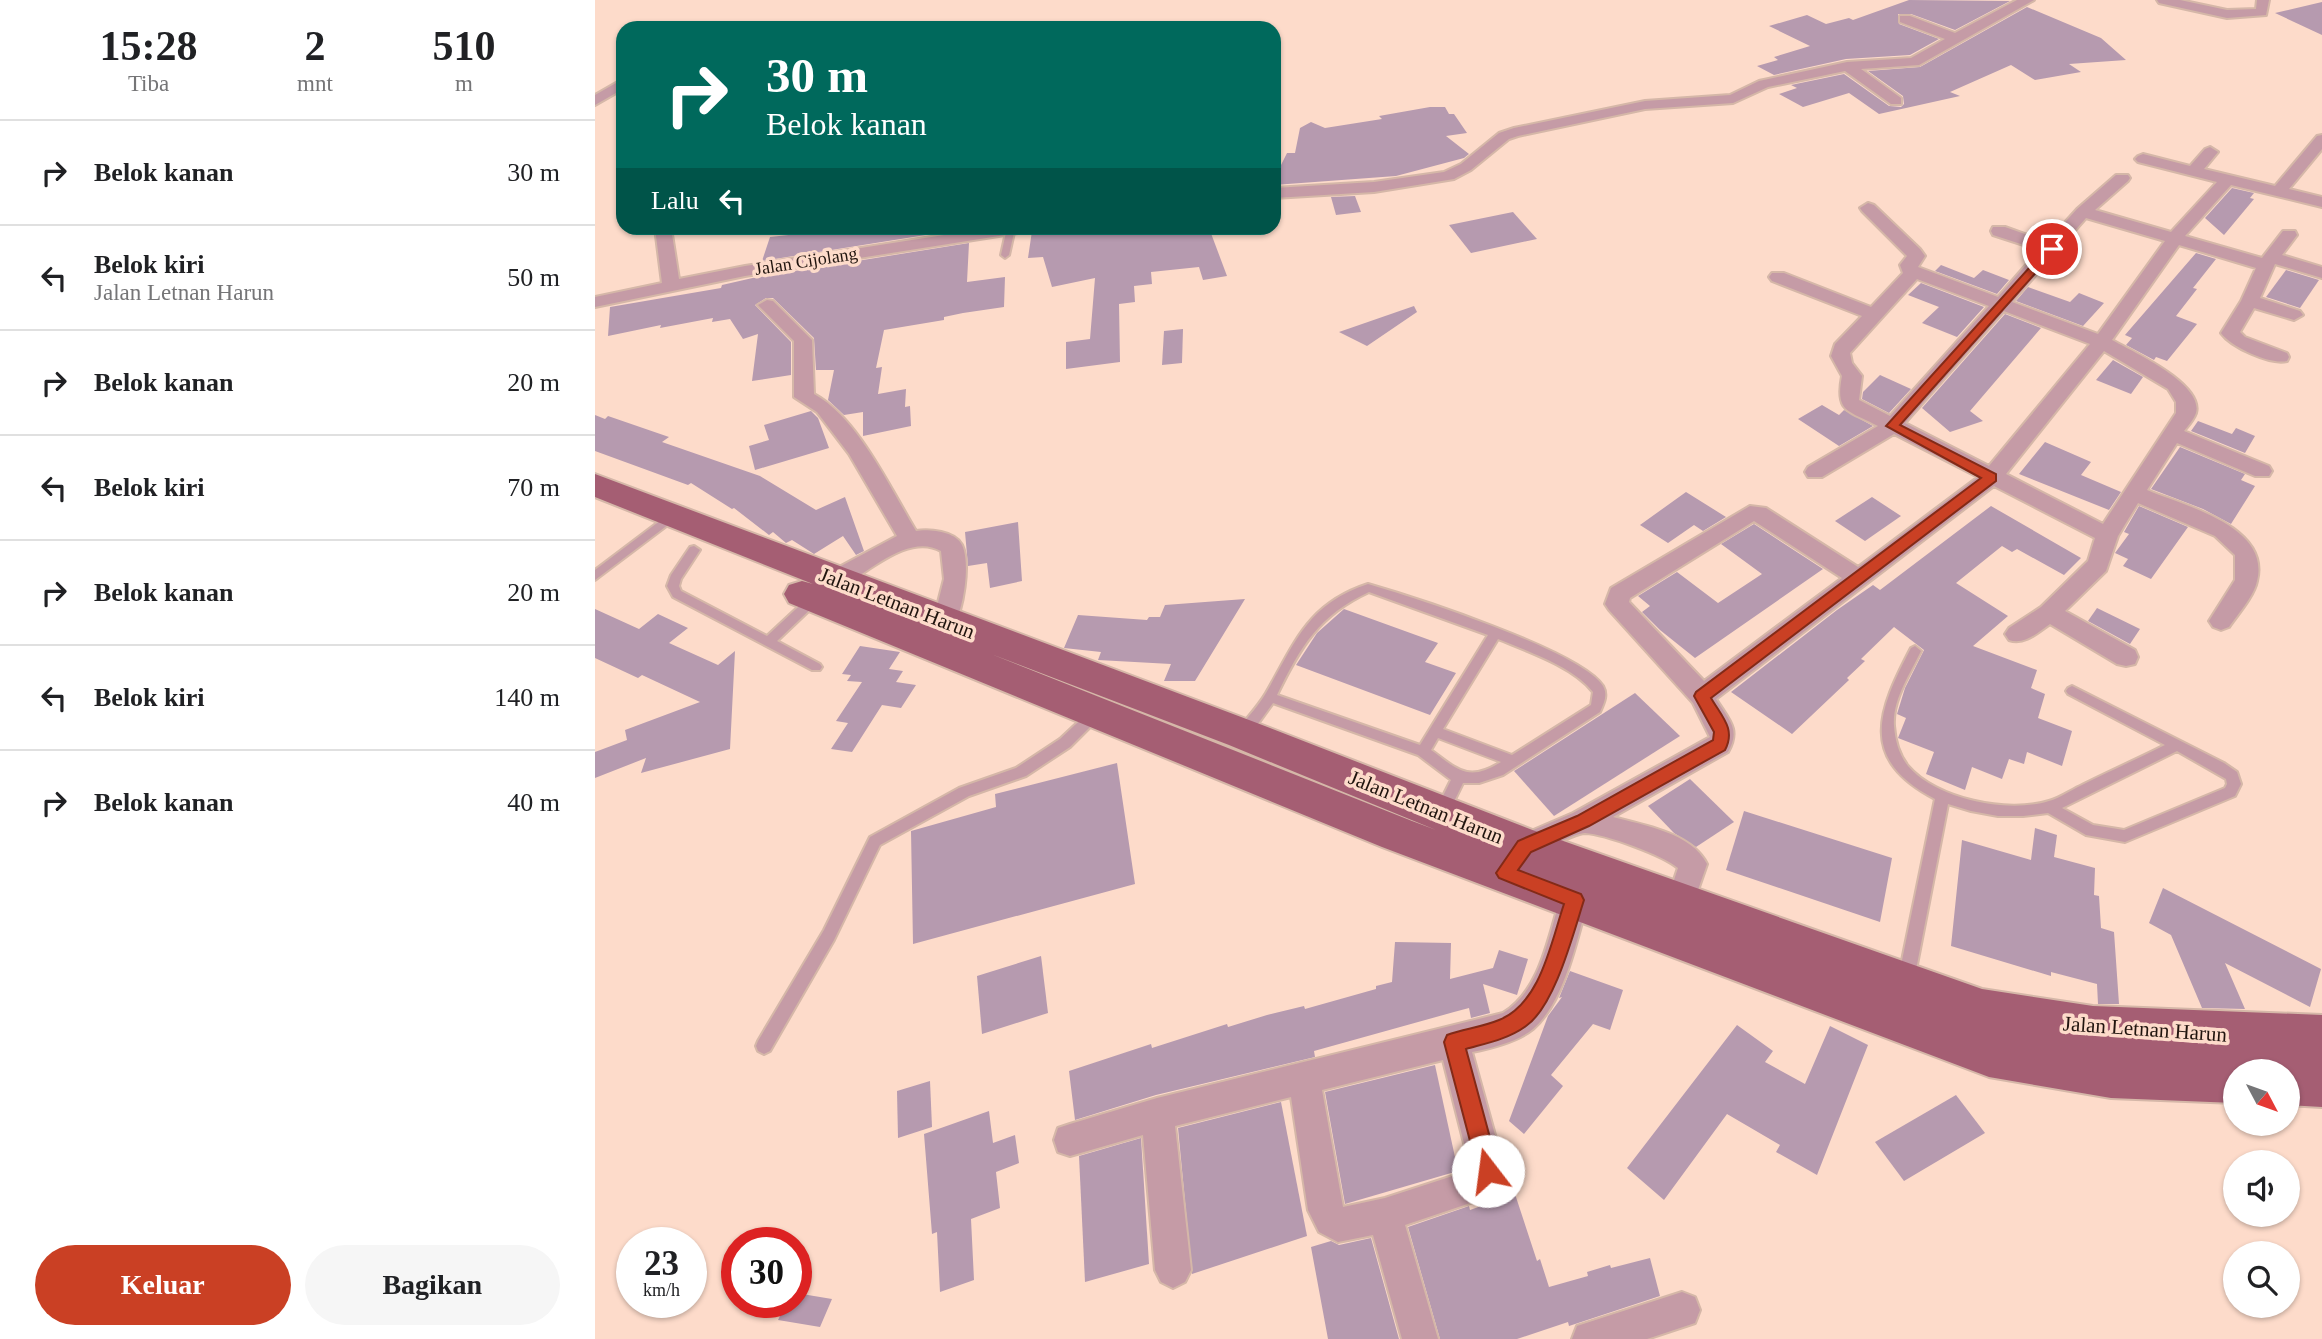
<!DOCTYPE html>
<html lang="id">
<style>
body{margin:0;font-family:Georgia,serif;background:#f6f6f6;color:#202124;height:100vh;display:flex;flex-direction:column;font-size:26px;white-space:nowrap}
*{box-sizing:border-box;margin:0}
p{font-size:23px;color:#757577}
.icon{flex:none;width:38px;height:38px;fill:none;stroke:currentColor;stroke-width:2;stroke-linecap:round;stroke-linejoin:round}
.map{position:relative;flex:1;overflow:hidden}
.sheet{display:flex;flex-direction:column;background:#fff;width:595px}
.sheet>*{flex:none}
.banner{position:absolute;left:21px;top:21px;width:665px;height:214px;border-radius:21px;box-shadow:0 2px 5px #0004;background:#00695c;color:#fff;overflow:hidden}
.needle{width:46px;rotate:131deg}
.tools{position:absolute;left:1628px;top:1059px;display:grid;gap:14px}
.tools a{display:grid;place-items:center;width:77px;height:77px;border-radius:50%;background:#fff;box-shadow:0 2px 5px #0004;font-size:35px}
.speed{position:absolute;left:21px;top:1227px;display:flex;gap:14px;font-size:35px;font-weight:700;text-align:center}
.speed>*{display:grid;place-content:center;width:91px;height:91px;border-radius:50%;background:#fff;box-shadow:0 2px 5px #0004;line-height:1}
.speed small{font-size:18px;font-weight:400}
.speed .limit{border:10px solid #d22;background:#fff;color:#111}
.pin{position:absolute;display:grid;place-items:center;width:60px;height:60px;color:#fff;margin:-30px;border:4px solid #fff;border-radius:50%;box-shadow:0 2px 7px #0007}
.me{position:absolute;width:77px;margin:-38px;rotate:345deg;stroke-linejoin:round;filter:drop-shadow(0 0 5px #0008)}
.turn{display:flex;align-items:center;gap:24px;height:147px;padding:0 35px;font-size:32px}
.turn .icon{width:91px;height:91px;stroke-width:2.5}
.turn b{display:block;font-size:49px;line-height:60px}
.then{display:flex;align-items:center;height:66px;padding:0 35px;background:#0003;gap:14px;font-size:26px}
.eta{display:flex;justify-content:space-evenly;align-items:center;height:119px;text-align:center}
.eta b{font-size:42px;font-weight:700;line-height:49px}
.button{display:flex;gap:14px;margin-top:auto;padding:14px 35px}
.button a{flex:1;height:80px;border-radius:42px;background:#ca4024;color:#fff;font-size:28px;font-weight:700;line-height:80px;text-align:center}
.button a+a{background:#f6f6f6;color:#202124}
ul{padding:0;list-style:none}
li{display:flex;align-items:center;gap:21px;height:105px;padding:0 35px;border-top:2px solid #e0e0e0}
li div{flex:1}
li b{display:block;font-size:26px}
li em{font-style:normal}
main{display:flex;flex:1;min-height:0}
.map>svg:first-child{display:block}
.building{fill:#b69aaf}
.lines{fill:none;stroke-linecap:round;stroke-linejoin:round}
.service-casing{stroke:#d5b7a8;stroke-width:4}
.minor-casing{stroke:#d5b7a8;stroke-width:4}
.primary-casing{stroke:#d5b7a8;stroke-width:4}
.service{fill:#c59ba6;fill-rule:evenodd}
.minor{fill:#c59ba6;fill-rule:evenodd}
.primary{fill:#a55e73;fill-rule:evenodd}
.route{fill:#ca4024;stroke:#832a17;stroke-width:2}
.labels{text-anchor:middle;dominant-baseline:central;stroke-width:7;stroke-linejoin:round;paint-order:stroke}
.far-street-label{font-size:18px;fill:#20140e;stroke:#fddbca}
.street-label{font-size:21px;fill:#20140e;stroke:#fddbca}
</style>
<main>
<section class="sheet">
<div class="eta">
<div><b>15:28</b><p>Tiba</p></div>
<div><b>2</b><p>mnt</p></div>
<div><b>510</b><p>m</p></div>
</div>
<ul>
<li><svg class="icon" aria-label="right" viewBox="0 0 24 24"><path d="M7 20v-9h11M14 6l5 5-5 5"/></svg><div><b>Belok kanan</b></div><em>30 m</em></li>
<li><svg class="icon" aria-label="left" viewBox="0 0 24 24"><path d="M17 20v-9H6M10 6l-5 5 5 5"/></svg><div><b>Belok kiri</b><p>Jalan Letnan Harun</p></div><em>50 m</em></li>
<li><svg class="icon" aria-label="right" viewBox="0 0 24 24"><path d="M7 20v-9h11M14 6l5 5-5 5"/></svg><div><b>Belok kanan</b></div><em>20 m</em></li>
<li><svg class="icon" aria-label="left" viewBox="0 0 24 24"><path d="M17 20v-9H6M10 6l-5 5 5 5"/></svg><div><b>Belok kiri</b></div><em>70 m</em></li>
<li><svg class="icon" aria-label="right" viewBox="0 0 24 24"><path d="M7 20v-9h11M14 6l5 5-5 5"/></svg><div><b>Belok kanan</b></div><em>20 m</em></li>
<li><svg class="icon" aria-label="left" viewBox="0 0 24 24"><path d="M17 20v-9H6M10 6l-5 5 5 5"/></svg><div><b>Belok kiri</b></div><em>140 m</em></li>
<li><svg class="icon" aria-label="right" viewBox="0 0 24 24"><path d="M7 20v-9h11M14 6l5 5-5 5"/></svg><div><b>Belok kanan</b></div><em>40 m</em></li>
</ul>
<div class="button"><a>Keluar</a><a>Bagikan</a></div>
</section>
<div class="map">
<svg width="1727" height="1339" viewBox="0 0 1727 1339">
<rect width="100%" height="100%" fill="#fddbca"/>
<g class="building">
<polygon points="1314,0 1415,1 1360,30 1316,14 1303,14 1304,24 1344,39 1315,55 1251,59 1179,75 1162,66 1183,60 1179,57 1215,46 1174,26 1212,15 1231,24 1254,18 1258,20"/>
<polygon points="1727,2 1727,35 1680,13"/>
<polygon points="1432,7 1506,38 1531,60 1474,64 1486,72 1440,80 1416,65 1355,92 1365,96 1284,114 1254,93 1208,107 1184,94 1202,88 1196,85 1249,74 1294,106 1306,107 1309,104 1308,96 1273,71 1325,67"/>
<polygon points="835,107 850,107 854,114 859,114 872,133 851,136 874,154 869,158 801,176 679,185 679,167 685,167 692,153 700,153 705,128 716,122 730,128 787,119 784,116"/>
<polygon points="1637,188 1659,193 1655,198 1659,199 1629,235 1610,218"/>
<polygon points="760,196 766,212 741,215 736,197"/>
<polygon points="918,212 942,239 876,253 854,225"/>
<polygon points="258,228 375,228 167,261 175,237"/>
<polygon points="467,228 614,228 632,276 608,280 604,267 556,272 557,284 539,286 540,302 524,304 525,362 471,369 471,342 495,339 500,278 457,287 448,257 433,258 437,231"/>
<polygon points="374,243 372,282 410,277 409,307 368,313 349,317 349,320 289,330 281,368 287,367 283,394 311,389 310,407 315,406 316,426 268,436 268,412 249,415 233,400 239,370 221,370 219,338 178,298 171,298 160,305 196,342 196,375 157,381 163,334 148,339 135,319 117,322 118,318 65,328 66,325 13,336 15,307 126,288 127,285 162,277"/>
<polygon points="1601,253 1621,259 1598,288 1602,289 1581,316 1602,324 1572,361 1561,357 1559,360 1531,345 1537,338 1530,335"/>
<polygon points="1346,265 1379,278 1388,270 1414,280 1402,294 1340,271"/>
<polygon points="1691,270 1724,280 1705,308 1671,297"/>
<polygon points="1326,283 1389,307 1362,337 1327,323 1344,307 1313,295"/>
<polygon points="1433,287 1475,302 1484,293 1509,303 1488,326 1421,301"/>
<polygon points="819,306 822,312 772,346 744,332"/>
<polygon points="1410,314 1446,328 1375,411 1388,421 1355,432 1327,408"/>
<polygon points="588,329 587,363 567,365 569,331"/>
<polygon points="1518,360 1548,377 1536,394 1501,380"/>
<polygon points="1285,375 1316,389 1294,413 1267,399 1268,392"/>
<polygon points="1227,405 1244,415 1249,410 1278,426 1244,446 1203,419"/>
<polygon points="216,411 223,418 234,448 160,470 154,446 174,440 169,425"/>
<polygon points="0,415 10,419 13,416 74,437 67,442 165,476 221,510 250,497 269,551 261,555 248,536 219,554 197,540 191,543 178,532 174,535 139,508 137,509 96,483 93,485 0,451"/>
<polygon points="1603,421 1637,434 1641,428 1660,436 1650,453 1596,431"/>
<polygon points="1450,442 1496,462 1486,475 1526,492 1514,510 1424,474"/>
<polygon points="1585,447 1650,474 1646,480 1660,486 1636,524 1608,509 1556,489"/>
<polygon points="1091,492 1131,517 1108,531 1099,525 1073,543 1045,525"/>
<polygon points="1277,497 1306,516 1270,541 1240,521"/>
<polygon points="1396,506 1486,558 1469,575 1422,549 1417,552 1407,546 1361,583 1413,616 1378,646 1442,670 1436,688 1450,694 1443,718 1477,731 1467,766 1432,752 1429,764 1414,759 1407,779 1377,767 1370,790 1331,774 1339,752 1303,738 1311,718 1302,714 1310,688 1329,650 1299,627 1266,659 1270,661 1252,678 1254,680 1197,734 1136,692 1242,610 1278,585 1285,590"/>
<polygon points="1544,506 1593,527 1556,579 1528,566 1533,559 1520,553 1534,534 1529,532"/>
<polygon points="423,522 427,581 395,588 392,563 373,566 370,532"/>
<polygon points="1159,524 1228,569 1100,658 1065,630 1047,612 1055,606 1043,596 1082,572 1123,603 1167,574 1126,544"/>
<polygon points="650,599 600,681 569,681 576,664 503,660 506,652 469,648 483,615 552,620 554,617 565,617 570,605"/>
<polygon points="1502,608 1545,629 1535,644 1493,621"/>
<polygon points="0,609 44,629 63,614 93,628 74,643 123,665 140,651 135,749 46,773 51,758 0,778 0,752 32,740 30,730 105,702 47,675 43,678 0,658"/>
<polygon points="749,609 843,643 830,662 861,673 835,715 701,665 722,633"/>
<polygon points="265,646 305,652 294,669 308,671 301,682 321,685 306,708 287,705 257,752 236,749 253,723 241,721 267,682 252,681 256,675 247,674"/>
<polygon points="1040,693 1085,736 959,816 919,771"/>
<polygon points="522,763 540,884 318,944 316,831 401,807 400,794"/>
<polygon points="1095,779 1139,822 1101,847 1079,833 1053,806"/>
<polygon points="1149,811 1297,858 1285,922 1131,870"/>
<polygon points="1440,828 1462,835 1459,857 1500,868 1499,895 1504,896 1506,928 1519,932 1524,1004 1503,1004 1502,984 1456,972 1456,976 1356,946 1367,840 1436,860"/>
<polygon points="1568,888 1726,969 1715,1007 1630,963 1650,1009 1607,1008 1576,935 1554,923"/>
<polygon points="800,942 856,943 855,979 898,968 904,950 933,959 922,995 888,984 895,1013 876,1018 874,1008 859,1012 719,1051 720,1057 561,1095 480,1120 474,1071 556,1044 557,1048 632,1024 633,1027 672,1015 709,1006 710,1009 781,989 781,986 797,982"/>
<polygon points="446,956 453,1013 387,1034 382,976"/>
<polygon points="975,971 1028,990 1015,1030 998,1024 956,1075 968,1086 929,1134 914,1121 953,1016 967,997 964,998"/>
<polygon points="1142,1025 1178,1051 1170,1062 1210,1084 1235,1026 1273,1045 1222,1175 1181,1152 1185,1145 1132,1114 1069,1200 1032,1168"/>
<polygon points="840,1065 863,1171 750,1204 730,1092"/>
<polygon points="335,1081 337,1127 303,1138 302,1091"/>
<polygon points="1361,1095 1390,1133 1309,1181 1280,1142"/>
<polygon points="686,1102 712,1236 597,1274 583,1128"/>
<polygon points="394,1111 398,1143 420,1135 424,1163 401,1172 405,1208 376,1219 379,1280 345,1292 342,1232 337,1234 329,1134"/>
<polygon points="546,1138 554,1264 490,1282 484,1156"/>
<polygon points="920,1194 942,1261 945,1259 954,1287 993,1276 992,1272 1015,1265 1016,1268 1055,1258 1065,1296 974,1326 973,1322 922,1339 845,1339 813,1227 874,1206 875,1210"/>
<polygon points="776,1238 804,1339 733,1339 716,1247 736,1241 744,1245"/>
<polygon points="201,1293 237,1299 225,1327 183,1320 192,1302 201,1302"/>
</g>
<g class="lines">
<g class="service-casing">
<g id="service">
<polygon points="412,228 420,228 414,255 410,258 406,255"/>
<polygon points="78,511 83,515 82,518 0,580 0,570"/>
<polygon points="99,546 105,550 86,579 84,586 86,591 172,636 215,596 223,596 225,599 223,602 182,641 225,664 227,667 225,670 217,670 78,597 72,586 76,575 95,547"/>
<path d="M 773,584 C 818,597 986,651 1008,686 C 1013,695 1009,703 1005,712 L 908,775 L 884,783 L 868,783 L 852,816 L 847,818 L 842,816 L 840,812 L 856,780 L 823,755 L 678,703 L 654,736 L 644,736 L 643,732 L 644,728 C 653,717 664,705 671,693 C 700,643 712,604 773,584 ZM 774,592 L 893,635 L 825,745 L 682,695 C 705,647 724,615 774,592 ZM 903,639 C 932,651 979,667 998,692 L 996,705 L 917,755 L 848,729 ZM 843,738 L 906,762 C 873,783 862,769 836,750 Z"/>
<path d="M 1320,646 L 1326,651 C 1315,674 1297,700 1299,726 C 1300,740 1304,755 1313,766 C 1341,799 1413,814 1454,801 C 1465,798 1476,790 1487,785 C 1515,771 1542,759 1570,745 L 1473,694 L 1471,691 L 1473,688 L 1477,686 L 1629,763 L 1642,772 L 1646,784 L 1640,796 L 1530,842 L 1491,835 L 1453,813 L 1428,816 L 1403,816 L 1376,811 L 1353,804 L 1319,980 L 1316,985 L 1311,987 L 1306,985 L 1303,980 L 1340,799 C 1263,759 1283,711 1316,648 ZM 1582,751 L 1631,779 L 1632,784 L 1630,788 L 1529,830 L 1498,825 L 1467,808 Z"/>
<polygon points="500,709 504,710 506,714 504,718 475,747 431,776 374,796 285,845 239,940 175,1051 169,1054 163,1051 161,1046 163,1041 229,930 275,837 364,788 421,768 465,739 496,710"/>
</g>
</g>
<g class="minor-casing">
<g id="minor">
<polygon points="1422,0 1439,0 1324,65 1266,69 1306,98 1306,104 1296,104 1250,71 1173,87 1138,103 1050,109 923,136 914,139 876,170 859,179 779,192 679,198 679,188 779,182 849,172 866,164 904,133 919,128 1050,101 1135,95 1164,81 1252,62 1316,58 1350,39 1305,22 1305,16 1315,16 1360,33"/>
<polygon points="1562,0 1585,0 1632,10 1661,9 1662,0 1674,0 1671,15 1632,18 1564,3"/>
<polygon points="28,79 28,89 0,105 0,95"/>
<path d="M 1727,135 L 1727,149 L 1694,189 L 1727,197 L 1727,207 L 1636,185 L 1590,236 L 1667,258 L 1688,231 L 1700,231 L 1702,235 L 1687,255 L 1727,267 L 1727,278 L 1680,264 L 1665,298 L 1705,311 L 1708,315 L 1699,320 L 1659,308 L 1645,332 L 1650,337 L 1692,353 L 1694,357 L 1692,361 C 1675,365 1636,347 1626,333 L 1646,301 L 1661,268 L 1584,245 L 1517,340 C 1538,352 1609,384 1601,413 C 1599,419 1593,426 1589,431 L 1674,466 L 1677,471 L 1674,476 L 1660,476 L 1582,443 L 1552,490 C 1589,506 1676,526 1662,581 C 1659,596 1643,614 1634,627 L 1626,630 L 1618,627 L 1614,621 L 1640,580 L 1640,555 L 1620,536 L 1543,503 L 1523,536 L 1511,571 L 1470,611 L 1540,650 L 1543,657 L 1540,664 L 1531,666 L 1522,664 L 1455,624 C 1442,633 1430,645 1414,640 L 1410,634 L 1414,628 L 1446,607 L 1493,561 L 1500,538 L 1399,486 L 1121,699 C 1134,720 1146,729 1133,752 L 1018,817 C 1048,825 1097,833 1112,864 L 1096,910 L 1086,914 L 1076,910 L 1072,901 L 1083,868 C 1068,855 1010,834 990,833 C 980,833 951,849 940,854 C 933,863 926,863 916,860 L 912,851 L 920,838 L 978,813 L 1115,737 L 1098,703 L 1014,610 L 1010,604 L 1016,588 L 1155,506 L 1171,508 L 1263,567 L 1383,477 L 1299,434 L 1227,477 L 1213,477 L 1210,472 L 1213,467 L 1283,426 C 1253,410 1240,413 1247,376 L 1236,356 L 1240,344 L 1267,316 L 1177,281 L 1174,277 L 1177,273 L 1189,273 L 1276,307 L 1308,273 L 1305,265 L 1312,256 L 1267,211 L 1265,208 L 1273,203 L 1279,205 L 1325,249 L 1330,256 L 1323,267 L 1403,297 L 1444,250 L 1398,235 L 1396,231 L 1398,227 L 1410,227 L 1452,242 L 1482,209 L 1521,175 L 1533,175 L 1535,178 L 1533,181 L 1500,210 L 1576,232 L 1622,182 L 1543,162 L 1540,159 L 1543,156 L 1548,154 L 1595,166 L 1610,149 L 1615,147 L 1623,152 L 1609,169 L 1680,186 L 1722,136 ZM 1491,218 L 1570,241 L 1503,334 L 1417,302 ZM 1322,279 L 1394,306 L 1295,416 L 1264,400 L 1267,376 L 1257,363 L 1255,353 ZM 1409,311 L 1495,344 L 1394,466 L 1310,423 ZM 1509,351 L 1573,389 L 1581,402 L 1581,413 L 1508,524 L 1411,474 ZM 1159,521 L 1247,578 L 1109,681 L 1034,602 L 1035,598 Z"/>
<polygon points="60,228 76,228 84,279 150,266 394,228 431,228 423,233 150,276 0,307 0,297 67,283"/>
<path d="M 172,300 L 178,301 L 217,340 L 219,394 C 263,418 295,488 321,531 C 334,529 360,531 367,545 C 376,564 368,610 358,628 L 350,631 L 342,628 L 338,622 L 349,579 L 346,551 C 315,533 276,570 249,585 L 241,587 L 233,585 L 230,579 L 233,573 L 302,536 L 254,454 L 222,412 L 199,397 L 199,341 L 163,305 Z"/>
<path d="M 979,887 L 989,891 L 993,900 C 982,939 970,1001 938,1029 C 922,1042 897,1048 877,1052 L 910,1171 L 896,1196 L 810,1225 L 843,1339 L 807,1339 L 778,1235 L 743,1242 L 724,1232 L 713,1210 L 696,1097 L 580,1126 L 596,1270 L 590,1282 L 578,1288 L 566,1282 L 560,1270 L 548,1135 L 475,1156 L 463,1152 L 459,1140 L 463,1128 L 475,1124 L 562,1098 L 908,1013 C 945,991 953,938 965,900 L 969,891 ZM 848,1060 L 875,1167 L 873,1171 L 790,1198 L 748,1207 L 727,1090 Z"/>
<polygon points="1087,1292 1100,1297 1105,1310 1100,1323 1052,1339 977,1339 982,1326"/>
</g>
</g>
<g class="primary-casing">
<path id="primary" d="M 0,474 L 662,723 L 940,831 L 1387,989 L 1498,1006 L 1727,1015 L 1727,1107 L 1692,1105 L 1692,1071 L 1671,1071 L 1674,1062 L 1678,1061 L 1657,1060 L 1662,1071 L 1640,1071 L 1640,1103 L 1516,1098 L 1394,1077 L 787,847 L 194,603 L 189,594 L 194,585 L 207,581 L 218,584 L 0,497 ZM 396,654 L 634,745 L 841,830 L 817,821 Z"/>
</g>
<use href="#service" class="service"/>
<use href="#minor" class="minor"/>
<use href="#primary" class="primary"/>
</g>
<path class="route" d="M 1453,247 L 1462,249 L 1305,425 L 1401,474 L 1401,481 L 1116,698 C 1127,717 1141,729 1130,750 L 994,826 L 936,852 L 923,870 L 986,894 L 989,900 C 978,934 960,1006 931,1026 C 913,1039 892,1043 871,1049 L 904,1171 L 901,1179 L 893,1182 L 885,1179 L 849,1042 L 852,1035 C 869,1029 887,1027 904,1020 C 946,1003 956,942 969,904 L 904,878 L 901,873 L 923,841 L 982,816 L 1118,740 L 1119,732 L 1099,696 L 1101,692 L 1386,478 L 1291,426 Z"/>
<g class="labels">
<g class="far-street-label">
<text transform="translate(211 261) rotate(-9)">Jalan Cijolang</text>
</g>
<g class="street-label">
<text transform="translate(302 603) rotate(21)">Jalan Letnan Harun</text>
<text transform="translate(831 807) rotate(22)">Jalan Letnan Harun</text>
<text transform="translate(1550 1029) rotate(4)">Jalan Letnan Harun</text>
</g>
</g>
</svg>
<div class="tools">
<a><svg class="needle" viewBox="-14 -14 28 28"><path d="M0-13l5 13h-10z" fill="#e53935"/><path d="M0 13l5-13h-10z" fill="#757577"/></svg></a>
<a><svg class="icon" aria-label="sound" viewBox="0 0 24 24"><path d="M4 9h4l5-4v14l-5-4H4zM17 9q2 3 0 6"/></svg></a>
<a><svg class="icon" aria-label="search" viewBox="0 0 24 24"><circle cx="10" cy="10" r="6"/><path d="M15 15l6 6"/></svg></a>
</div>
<div class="speed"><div>23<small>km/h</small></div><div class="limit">30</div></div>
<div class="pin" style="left:1457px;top:249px;background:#d93025"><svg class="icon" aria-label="arrive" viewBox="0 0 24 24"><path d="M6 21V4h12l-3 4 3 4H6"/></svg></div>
<svg class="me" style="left:893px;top:1171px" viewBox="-20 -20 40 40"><circle r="19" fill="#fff"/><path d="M0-13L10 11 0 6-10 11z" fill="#ca4024"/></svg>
<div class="banner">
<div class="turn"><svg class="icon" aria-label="right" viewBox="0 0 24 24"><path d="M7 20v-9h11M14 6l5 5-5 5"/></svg><div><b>30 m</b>Belok kanan</div></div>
<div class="then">Lalu<svg class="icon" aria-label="left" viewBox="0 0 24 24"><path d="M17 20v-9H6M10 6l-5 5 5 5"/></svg></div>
</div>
</div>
</main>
